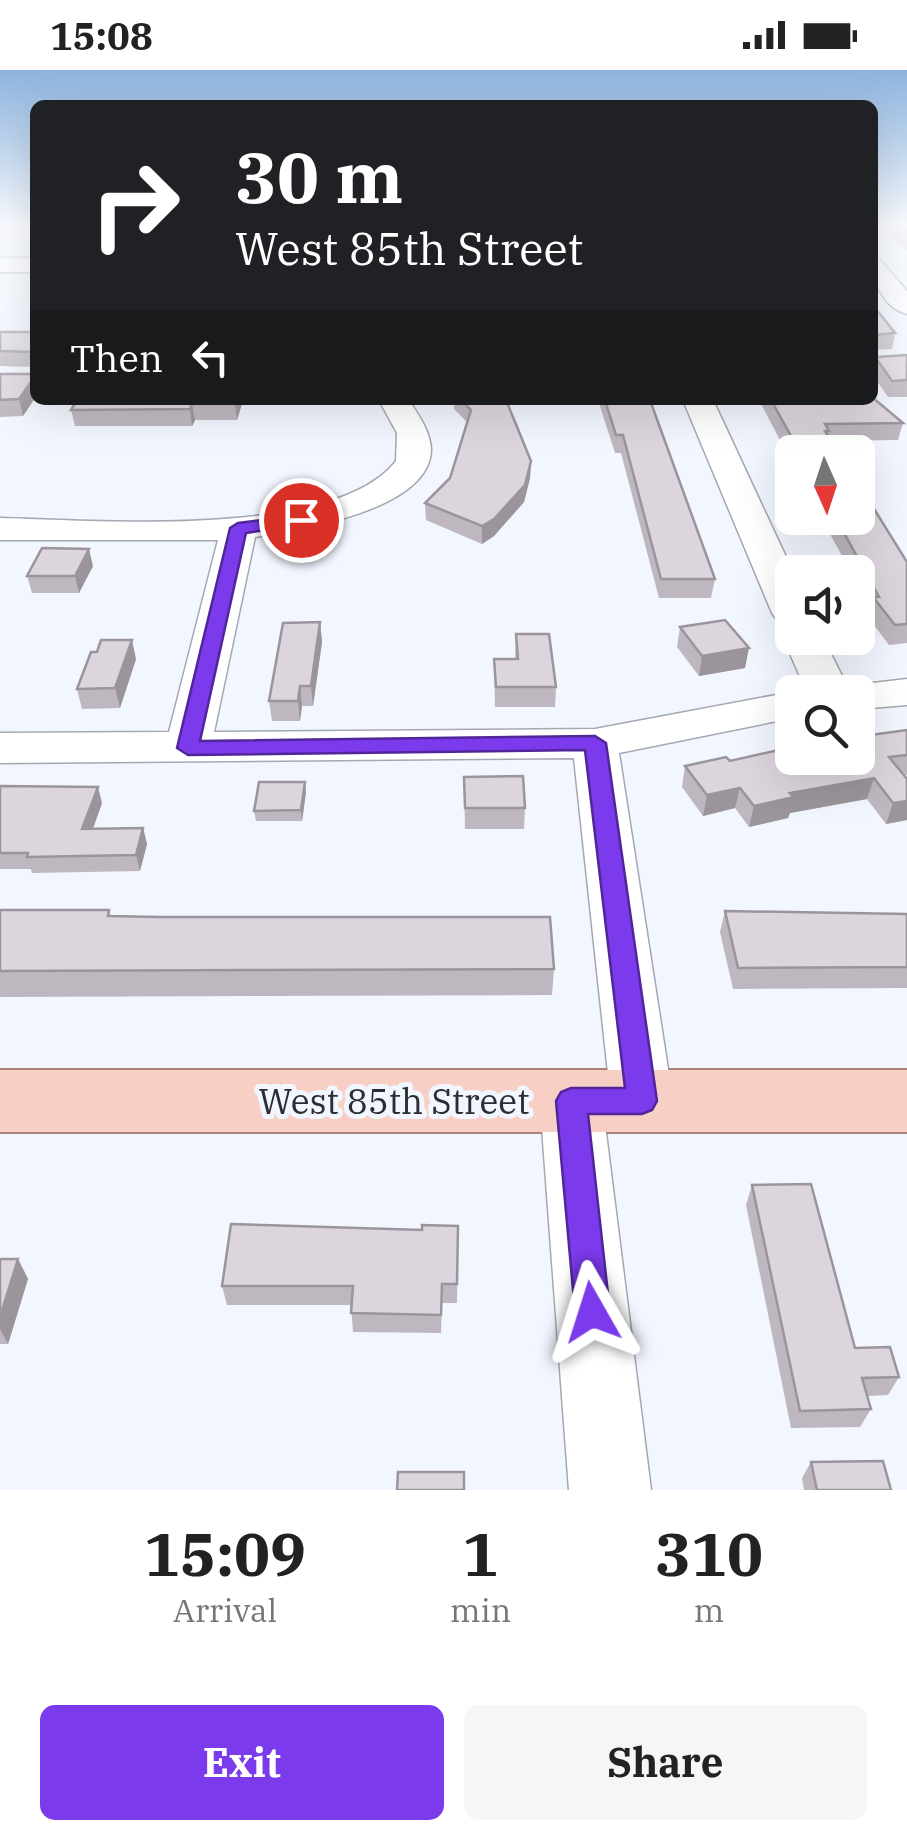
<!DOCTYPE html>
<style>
body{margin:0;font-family:"IBM Plex Serif",serif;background:#f6f6f6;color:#222;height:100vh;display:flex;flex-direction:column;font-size:38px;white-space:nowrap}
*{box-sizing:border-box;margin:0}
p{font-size:32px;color:#767676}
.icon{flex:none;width:55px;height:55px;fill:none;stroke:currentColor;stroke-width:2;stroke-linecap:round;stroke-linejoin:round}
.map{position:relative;height:1420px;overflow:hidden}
.sheet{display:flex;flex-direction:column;background:#fff;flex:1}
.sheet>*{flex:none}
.hud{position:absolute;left:30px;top:30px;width:848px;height:305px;border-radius:15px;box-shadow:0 10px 40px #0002;background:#202124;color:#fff;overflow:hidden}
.needle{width:65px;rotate:177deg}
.fabs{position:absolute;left:775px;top:365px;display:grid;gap:20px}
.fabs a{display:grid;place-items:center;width:100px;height:100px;border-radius:15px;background:#fff;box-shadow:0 10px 40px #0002;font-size:50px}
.pin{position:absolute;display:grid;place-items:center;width:85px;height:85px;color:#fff;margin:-42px;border:5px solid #fff;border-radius:50%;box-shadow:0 2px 10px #0007}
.me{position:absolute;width:110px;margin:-55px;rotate:354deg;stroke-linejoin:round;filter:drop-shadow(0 0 8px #0008)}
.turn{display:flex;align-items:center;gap:35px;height:210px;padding:0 40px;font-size:45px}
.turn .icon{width:130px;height:130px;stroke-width:2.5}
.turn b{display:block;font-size:70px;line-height:85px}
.then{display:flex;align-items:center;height:95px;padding:0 40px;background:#0003;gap:20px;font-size:38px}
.eta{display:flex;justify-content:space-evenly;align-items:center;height:170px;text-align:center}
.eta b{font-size:60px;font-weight:700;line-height:70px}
.cta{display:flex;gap:20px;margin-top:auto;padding:20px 40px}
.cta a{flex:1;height:115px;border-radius:15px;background:#7c3aed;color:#fff;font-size:40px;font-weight:700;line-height:115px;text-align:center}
.cta a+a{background:#f6f6f6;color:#222}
.status{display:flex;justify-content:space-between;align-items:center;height:70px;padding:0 50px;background:#fff;direction:ltr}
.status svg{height:28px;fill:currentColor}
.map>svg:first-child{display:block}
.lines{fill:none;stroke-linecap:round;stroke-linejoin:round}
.minor-casing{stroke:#a4a8b2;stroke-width:3}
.major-casing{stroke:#ac8277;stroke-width:4}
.minor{fill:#fff;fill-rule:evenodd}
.major{fill:#f7cfc4;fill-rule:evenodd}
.wall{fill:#beb7bf}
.shaded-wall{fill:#9b959b}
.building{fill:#ddd5de;stroke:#9b959b;stroke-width:2.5}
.route{fill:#7c3aed;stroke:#51269a;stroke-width:2.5}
.labels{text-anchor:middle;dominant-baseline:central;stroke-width:10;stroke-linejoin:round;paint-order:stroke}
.near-street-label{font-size:35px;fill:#2b2d31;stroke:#f2f6ff}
</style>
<div class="status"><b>15:08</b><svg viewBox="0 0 49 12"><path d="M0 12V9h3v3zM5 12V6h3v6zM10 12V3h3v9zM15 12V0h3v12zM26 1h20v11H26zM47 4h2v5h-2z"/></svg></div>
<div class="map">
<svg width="907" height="1420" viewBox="0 0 907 1420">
<rect width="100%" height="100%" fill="#f2f6ff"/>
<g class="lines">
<g class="minor-casing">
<g id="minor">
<rect x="0" y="188" width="35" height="14"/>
<path d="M 872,188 L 880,190 L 907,221 L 907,244 C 883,238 872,210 872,188 Z"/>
<path d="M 379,330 L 409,330 C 418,345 430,360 431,379 C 431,440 299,460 255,467 L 214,662 L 595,659 L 792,622 L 795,622 L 792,648 L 619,683 L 673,1031 L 664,1050 L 642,1058 L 620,1050 L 611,1031 L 574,688 L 0,693 L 0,663 L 169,662 L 218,470 L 0,470 L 0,448 C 93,450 335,470 396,391 L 397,363 Z"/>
<polygon points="683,330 713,330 793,502 792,555 778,551 772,543"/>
<polygon points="792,558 792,568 823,568 847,616 907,609 907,635 858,639 858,622 807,622 783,568"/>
<polygon points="571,1004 593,1012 602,1031 651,1420 569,1420 540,1031 549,1012"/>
</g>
</g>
<g class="major-casing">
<rect id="major" x="0" y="1000" width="907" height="62"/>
</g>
<use href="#minor" class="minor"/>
<use href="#major" class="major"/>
</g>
<g class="wall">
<polygon points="881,155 907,155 907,181"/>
<polygon points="872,234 895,263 892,279 872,280"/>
<polygon points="0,262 35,262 35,328 23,346 0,347 0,304 34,304 34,297 0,296"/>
<polygon points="907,285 907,327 888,327 872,304 875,287"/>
<polygon points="77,330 243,330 237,350 195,350 192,356 75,356 71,340"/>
<polygon points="450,330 506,330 531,391 530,408 524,432 494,466 482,474 426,450 425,433 450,408 467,352 454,339 454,334"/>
<polygon points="598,330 650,330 715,509 711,528 659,528 621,383 615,383"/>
<polygon points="759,330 872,330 903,353 898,370 831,371 838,382 792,382 792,393"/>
<polygon points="821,448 858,448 907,492 907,573 889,575 867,546 870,538 858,515 858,502 851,502"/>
<polygon points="93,496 79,523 32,523 27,506"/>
<polygon points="320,552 322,572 313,636 302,636 300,651 272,651 269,631"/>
<polygon points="680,557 745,598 699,606 677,577"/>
<polygon points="516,564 556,617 555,637 495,637 494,589 515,589"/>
<polygon points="136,589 120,638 82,639 77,619"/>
<polygon points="907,660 907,705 904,705 907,731 907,750 886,754 867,729 790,743 788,748 749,757 735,738 703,746 682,717 685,696 730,691"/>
<polygon points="464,707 525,738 524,759 465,759"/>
<polygon points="0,716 102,733 93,759 143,758 147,774 140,801 32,803 31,799 0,799"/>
<polygon points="306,722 302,751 256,751 254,741"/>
<polygon points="109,840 111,846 554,899 552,925 0,927 0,841"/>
<polygon points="725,841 907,844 907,918 733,919 720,862"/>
<polygon points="752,1115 855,1278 899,1307 888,1325 867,1326 871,1339 860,1357 791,1358 746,1135"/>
<polygon points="458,1156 457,1233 442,1233 441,1263 353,1262 351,1235 227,1235 222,1216 422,1160"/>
<polygon points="0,1189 18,1189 28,1209 8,1274 0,1274"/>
<polygon points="811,1392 891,1420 804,1420 802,1408"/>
</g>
<g class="shaded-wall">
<polygon points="35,306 35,328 23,346 19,329"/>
<polygon points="236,330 243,330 237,350 235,334"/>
<polygon points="192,334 195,350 192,356 190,339"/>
<polygon points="531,391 530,408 524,432 494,466 482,474 482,456"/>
<polygon points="89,479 93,496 79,523 75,506"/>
<polygon points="320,552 322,572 313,636 311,616"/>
<polygon points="132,570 136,589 120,638 115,618"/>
<polygon points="749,578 745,598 699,606 702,586"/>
<polygon points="300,616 302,636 300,651 298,631"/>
<polygon points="874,708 867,729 790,743 788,748 749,757 754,736 790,723"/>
<polygon points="305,712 306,722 302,751 301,740"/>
<polygon points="98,717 102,733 87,775 82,759"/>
<polygon points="740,718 735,738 703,746 707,725"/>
<polygon points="907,731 907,750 886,754 893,733"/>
<polygon points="143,758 147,774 140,801 136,785"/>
<polygon points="18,1189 28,1209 8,1274 0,1259 0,1247"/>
</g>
<g class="building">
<polygon points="897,155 907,155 907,164"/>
<polygon points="872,234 895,263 873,265 872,273"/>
<polygon points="0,262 35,262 35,306 19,329 0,330 0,304 34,304 34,282 0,281"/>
<polygon points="907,285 907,310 892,311 875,287"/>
<polygon points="872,327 903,353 825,354 829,361 825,361 838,382 800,382 771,330 872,330"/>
<polygon points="77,330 236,330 235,334 192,334 190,339 71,340"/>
<polygon points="461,330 506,330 531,391 525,415 494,449 482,456 425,433 450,408 471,340"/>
<polygon points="605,330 650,330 715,509 661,509 623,365 616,365"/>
<polygon points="858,413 907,492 907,554 895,555 873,527 879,527 836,448 858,448"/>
<polygon points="42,478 89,479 75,506 27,506"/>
<polygon points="725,550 749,578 702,586 680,557"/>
<polygon points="320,552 311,616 300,616 298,631 269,631 283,553"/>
<polygon points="516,564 549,564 556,617 496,617 494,589 518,589"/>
<polygon points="101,570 132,570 115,618 77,619 91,582 97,582"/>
<polygon points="867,660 871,665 907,660 907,685 889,687 907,709 907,731 893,733 874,708 790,723 794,727 754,736 740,718 707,725 685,696 726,687 730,691 792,677 792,688 858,688 858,667"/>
<polygon points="523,706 525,738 465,738 464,707"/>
<polygon points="259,712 305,712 301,740 254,741"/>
<polygon points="0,716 98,717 82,759 143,758 136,785 27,787 28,783 0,783"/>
<polygon points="0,840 109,840 108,846 160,847 550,847 554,899 0,901"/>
<polygon points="725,841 907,844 907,897 738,898"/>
<polygon points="811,1114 855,1278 890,1277 899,1307 862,1308 871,1339 800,1341 752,1115"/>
<polygon points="231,1154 422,1160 422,1155 458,1156 457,1214 442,1214 441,1245 351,1243 353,1216 222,1216"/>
<polygon points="0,1189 18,1189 0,1247"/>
<polygon points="883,1391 891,1420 817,1420 811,1392"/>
<polygon points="398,1402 464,1402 464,1420 397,1420"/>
</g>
<linearGradient id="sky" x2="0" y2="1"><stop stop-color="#8cb3de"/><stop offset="0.44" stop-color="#f9fbff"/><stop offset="1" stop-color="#f9fbff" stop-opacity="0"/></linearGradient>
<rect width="907" height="354" fill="url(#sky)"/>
<polygon class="route" points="301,445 309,450 307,454 246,463 200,671 595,666 606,673 657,1031 652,1040 642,1044 588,1044 610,1242 605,1254 592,1259 580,1254 575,1242 556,1031 561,1022 571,1018 625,1018 585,680 188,685 177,678 230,458 238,453"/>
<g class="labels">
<g class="near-street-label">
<text x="394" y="1031">West 85th Street</text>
</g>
</g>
</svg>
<div class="fabs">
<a><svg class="needle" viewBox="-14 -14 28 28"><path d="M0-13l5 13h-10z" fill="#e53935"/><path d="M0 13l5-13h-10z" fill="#767676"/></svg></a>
<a><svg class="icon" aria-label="sound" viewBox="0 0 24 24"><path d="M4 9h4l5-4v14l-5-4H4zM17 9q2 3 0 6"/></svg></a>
<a><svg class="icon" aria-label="search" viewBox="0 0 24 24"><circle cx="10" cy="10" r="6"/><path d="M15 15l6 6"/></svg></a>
</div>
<div class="pin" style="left:301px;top:450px;background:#d93025"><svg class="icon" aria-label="arrive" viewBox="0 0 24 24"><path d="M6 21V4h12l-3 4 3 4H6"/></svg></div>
<svg class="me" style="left:592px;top:1242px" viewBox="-20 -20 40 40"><path d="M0-17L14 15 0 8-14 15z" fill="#7c3aed" stroke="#fff" stroke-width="4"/></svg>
<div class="hud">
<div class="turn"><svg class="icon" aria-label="right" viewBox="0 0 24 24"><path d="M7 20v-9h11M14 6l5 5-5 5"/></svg><div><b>30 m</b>West 85th Street</div></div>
<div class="then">Then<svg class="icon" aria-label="left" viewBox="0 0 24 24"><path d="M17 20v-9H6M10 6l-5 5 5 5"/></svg></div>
</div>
</div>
<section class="sheet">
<div class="eta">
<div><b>15:09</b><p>Arrival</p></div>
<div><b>1</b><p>min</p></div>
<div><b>310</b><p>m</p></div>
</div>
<div class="cta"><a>Exit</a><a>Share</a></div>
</section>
